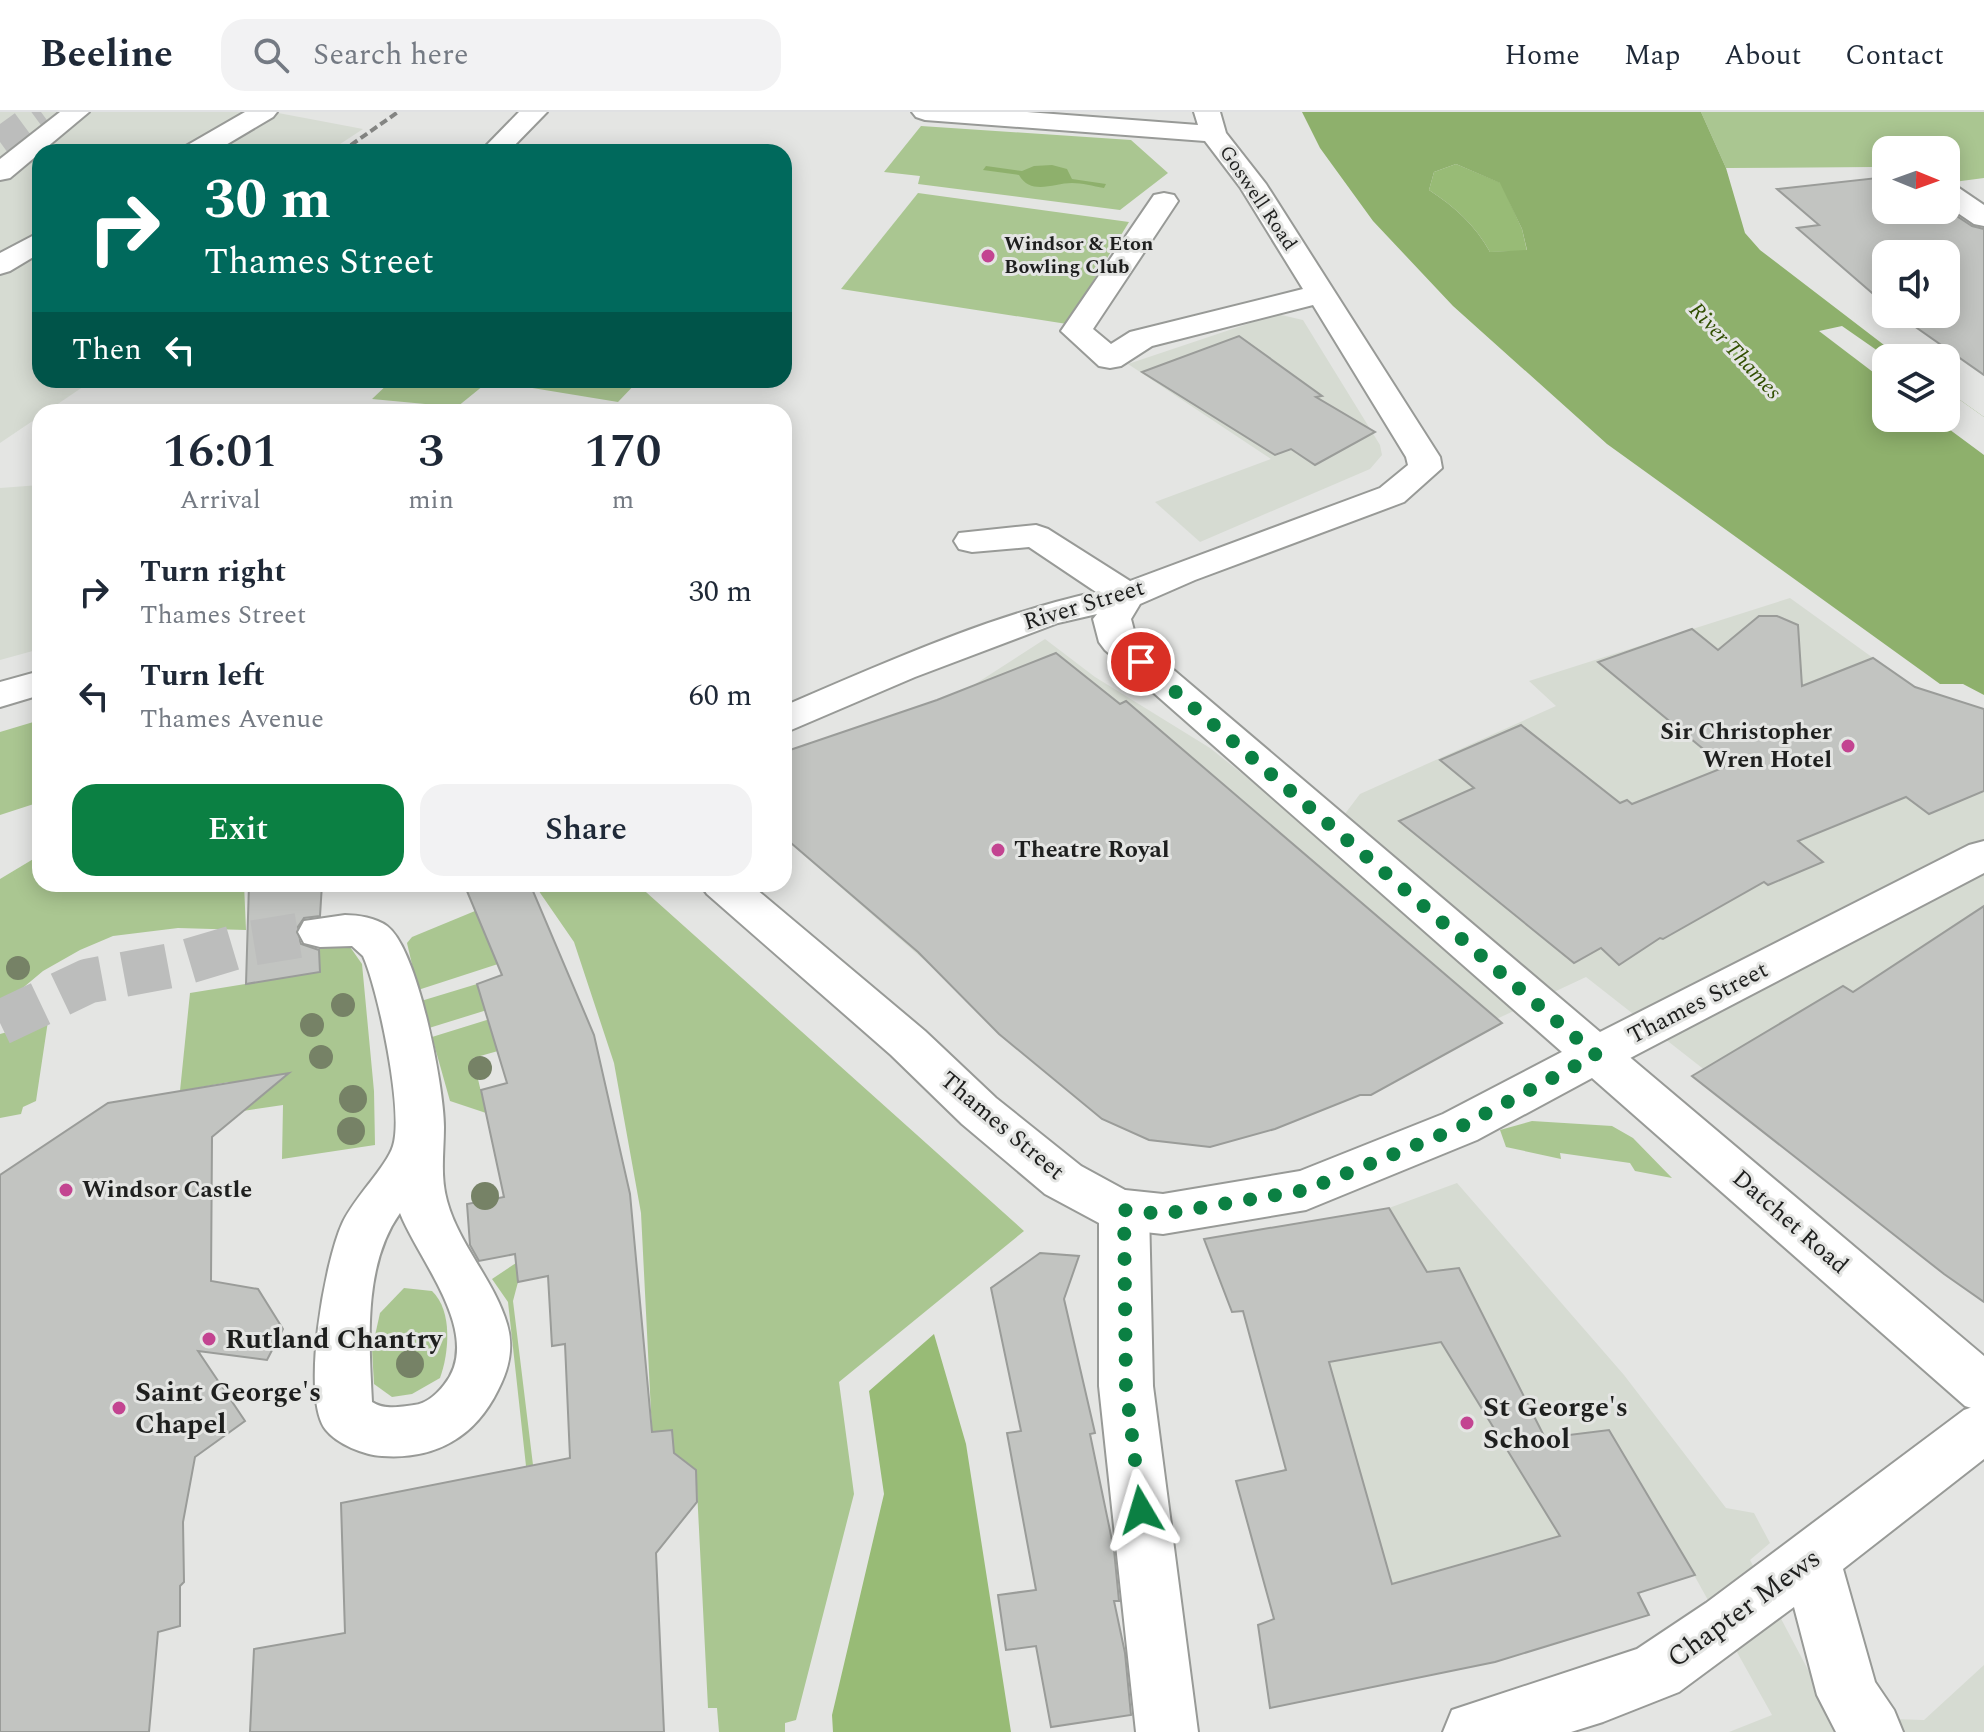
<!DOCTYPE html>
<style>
body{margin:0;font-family:Spectral,serif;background:#f2f2f3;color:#1f2937;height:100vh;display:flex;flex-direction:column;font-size:30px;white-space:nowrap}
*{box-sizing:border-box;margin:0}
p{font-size:26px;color:#747a83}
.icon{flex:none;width:44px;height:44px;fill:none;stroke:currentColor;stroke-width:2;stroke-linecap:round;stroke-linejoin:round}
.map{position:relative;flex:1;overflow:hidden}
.sheet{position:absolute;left:32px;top:292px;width:760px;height:488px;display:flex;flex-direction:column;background:#fff;border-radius:24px;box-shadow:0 4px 20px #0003}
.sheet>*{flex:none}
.hud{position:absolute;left:32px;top:32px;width:760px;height:244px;border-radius:24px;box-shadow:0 4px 20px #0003;background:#00695c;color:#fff;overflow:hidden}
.needle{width:52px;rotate:91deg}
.tools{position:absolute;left:1872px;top:24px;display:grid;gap:16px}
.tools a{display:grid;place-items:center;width:88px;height:88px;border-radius:16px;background:#fff;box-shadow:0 4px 20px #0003;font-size:40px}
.pin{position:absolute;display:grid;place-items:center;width:68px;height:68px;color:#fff;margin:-34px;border:4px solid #fff;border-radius:50%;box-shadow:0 2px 8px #0007}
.me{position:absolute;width:88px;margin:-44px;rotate:353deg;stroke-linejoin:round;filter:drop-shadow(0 0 6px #0008)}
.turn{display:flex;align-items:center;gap:28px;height:168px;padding:0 40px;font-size:36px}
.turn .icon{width:104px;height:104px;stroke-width:2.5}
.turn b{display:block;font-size:56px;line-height:68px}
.then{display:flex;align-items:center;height:76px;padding:0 40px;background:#0003;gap:16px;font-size:30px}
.eta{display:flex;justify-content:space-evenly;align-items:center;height:136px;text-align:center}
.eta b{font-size:48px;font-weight:600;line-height:56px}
.cta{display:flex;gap:16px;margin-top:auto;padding:16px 40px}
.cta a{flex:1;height:92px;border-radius:24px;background:#0b8043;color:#fff;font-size:32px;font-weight:600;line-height:92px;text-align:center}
.cta a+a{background:#f2f2f3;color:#1f2937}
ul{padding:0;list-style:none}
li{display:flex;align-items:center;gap:24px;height:104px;padding:0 40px}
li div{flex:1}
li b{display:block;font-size:30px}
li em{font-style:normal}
header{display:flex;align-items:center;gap:48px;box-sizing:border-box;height:112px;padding:0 40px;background:#fff;border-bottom:2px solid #e0e1e3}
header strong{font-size:38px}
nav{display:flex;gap:44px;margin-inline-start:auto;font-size:28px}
.search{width:560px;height:72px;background:#f2f2f3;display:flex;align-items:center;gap:20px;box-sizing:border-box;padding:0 28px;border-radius:24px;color:#747a83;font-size:30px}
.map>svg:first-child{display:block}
.built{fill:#d6dbd2}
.green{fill:#aac691}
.forest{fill:#98bb76}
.water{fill:#8eb06c;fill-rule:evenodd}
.pier{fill:#e4e5e3}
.building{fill:#c2c4c1;stroke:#9a9c99;stroke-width:2;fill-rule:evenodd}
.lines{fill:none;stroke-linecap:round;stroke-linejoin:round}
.minor-tunnel-far1{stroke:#bcbdbc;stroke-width:29;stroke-dasharray:29 14;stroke-linecap:butt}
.minor-tunnel{stroke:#bcbdbc;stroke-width:45;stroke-dasharray:45 22;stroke-linecap:butt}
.minor-casing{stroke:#989a97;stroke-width:4}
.major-casing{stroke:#989a97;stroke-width:4}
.minor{fill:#fff;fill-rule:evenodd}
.major{fill:#fff;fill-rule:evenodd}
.rail{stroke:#848583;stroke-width:4;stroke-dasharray:8 4;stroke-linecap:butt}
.tree{fill:#768266}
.route{stroke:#0b8043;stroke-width:14;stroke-dasharray:0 25.2}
.poi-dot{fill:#c34491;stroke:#e4e5e3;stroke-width:3}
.labels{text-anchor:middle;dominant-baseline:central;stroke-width:6;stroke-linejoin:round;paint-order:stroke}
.far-street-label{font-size:20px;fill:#1e1f1e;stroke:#e4e5e3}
.far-poi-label{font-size:20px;font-weight:bold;fill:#1e1f1e;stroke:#e4e5e3;text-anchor:start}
.far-water-label{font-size:22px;font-style:italic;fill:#314f01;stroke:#e4e5e3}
.street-label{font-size:24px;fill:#1e1f1e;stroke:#e4e5e3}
.poi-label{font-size:24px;font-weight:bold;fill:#1e1f1e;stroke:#e4e5e3;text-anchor:start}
.near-poi-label{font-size:28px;font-weight:bold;fill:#1e1f1e;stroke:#e4e5e3;text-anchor:start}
.near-street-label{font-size:28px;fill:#1e1f1e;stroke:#e4e5e3}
</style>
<header>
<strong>Beeline</strong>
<div class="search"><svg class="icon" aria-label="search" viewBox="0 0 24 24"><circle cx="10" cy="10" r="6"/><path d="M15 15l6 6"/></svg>Search here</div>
<nav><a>Home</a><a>Map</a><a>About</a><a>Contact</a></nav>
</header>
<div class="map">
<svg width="1984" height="1620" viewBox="0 0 1984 1620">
<rect width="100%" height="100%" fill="#e4e5e3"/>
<g class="built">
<polygon points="0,0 273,0 363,17 328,40 40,40 40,268 93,268 46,300 40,300 40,304 0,331"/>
<polygon points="1277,202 1303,208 1380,333 1382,343 1370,357 1200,430 1155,390 1271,347 1128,252"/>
<polygon points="40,373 40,537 0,548 0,376"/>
<polygon points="1790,486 1912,574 1984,597 1984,1177 1586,865 1405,950 955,875 790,731 784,734 784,641 966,578 1045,527 1095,565 1210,636 1325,728 1360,682 1556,594 1529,569"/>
<polygon points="1457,1071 1624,1263 1726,1396 1754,1401 1770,1431 1750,1448 1833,1605 1924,1608 1984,1553 1984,1620 1729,1620 1772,1603 1694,1463 1638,1481 1649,1503 1495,1550 1270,1596 1258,1513 1284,1503 1269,1487 1236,1369 1286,1357 1243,1200 1232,1200 1204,1127 1389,1096"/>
</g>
<g class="green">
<polygon points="1701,0 1984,0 1984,66 1946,71 1946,38 1886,38 1886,58 1873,55 1726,56"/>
<polygon points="921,14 1131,28 1168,61 1120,98 918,72 920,64 884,60"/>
<polygon points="918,81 1129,110 1067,212 841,177"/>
<polygon points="392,268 639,268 618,290 489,269 457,295 372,287"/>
<polygon points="40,608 40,690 0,703 0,620"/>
<polygon points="40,743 40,772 244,772 246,818 178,816 113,824 80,838 43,859 0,895 0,767"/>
<polygon points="534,772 637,772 1024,1119 839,1270 854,1382 796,1608 785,1611 785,1620 719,1620 717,1596 708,1596 696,1358 680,1346 674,1347 652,1320 641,1101 614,951 574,830"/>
<polygon points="475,799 498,852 418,878 407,831 412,825"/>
<polygon points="319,829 348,832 362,852 374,979 375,1033 282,1047 283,993 243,999 245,980 229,970 180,979 190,881 320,860"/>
<polygon points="477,872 487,898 429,916 421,889"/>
<polygon points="490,907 498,939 473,946 486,1001 450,989 432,925"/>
<polygon points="48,909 36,989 23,995 21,1002 0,1006 0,922"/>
<polygon points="1532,1009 1612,1014 1633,1026 1672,1066 1635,1059 1630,1051 1560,1041 1561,1047 1506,1035 1500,1018"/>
<polygon points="516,1151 518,1170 513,1189 533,1353 526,1354 508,1190 492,1167"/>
<path d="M 404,1176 L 432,1179 C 453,1199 449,1241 440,1266 L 412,1282 L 392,1285 L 374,1272 L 372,1237 L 380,1201 Z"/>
</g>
<g class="forest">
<path d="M 1456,52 L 1501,71 L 1522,117 L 1527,139 L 1490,140 C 1475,113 1455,95 1429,78 L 1434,60 Z"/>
<polygon points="934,1222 966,1332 1011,1620 833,1620 832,1603 884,1382 869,1279"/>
</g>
<g class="water">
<path d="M 1302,0 L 1701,0 L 1726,56 L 1745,121 L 1760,138 L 1901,246 L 1886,246 L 1886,306 L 1946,306 L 1946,278 L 1984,305 L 1984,583 L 1963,572 L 1940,572 L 1607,332 L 1453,194 L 1373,109 L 1320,36 ZM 1456,52 L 1500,71 L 1522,117 L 1527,138 L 1490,140 C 1475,113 1455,95 1429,78 L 1434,60 Z"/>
<path d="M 1052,53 L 1067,57 L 1072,67 L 1106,72 L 1104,76 C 1093,74 1082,71 1072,71 C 1054,71 1031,84 1019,63 L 983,58 L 986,54 L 1022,59 L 1034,54 Z"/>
</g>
<g class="pier">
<polygon points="1842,214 1888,246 1886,270 1819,219"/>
<polygon points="1946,278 1984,305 1984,343 1934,306 1946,306"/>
</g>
<g class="building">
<polygon points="1886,65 1886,98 1946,97 1972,114 1984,117 1984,263 1897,202 1946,202 1946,142 1886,142 1886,193 1797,116 1819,113 1777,77"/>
<polygon points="1239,224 1322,284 1316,285 1375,320 1315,353 1291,337 1275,343 1142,260"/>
<polygon points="1759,504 1777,504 1798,513 1802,574 1873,546 1915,575 1984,597 1984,679 1929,702 1906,685 1798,729 1823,750 1768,773 1764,770 1663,827 1660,826 1619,853 1601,836 1574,851 1399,709 1474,676 1440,648 1521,613 1620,691 1627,688 1632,692 1725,655 1598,550 1692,517 1718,538"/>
<polygon points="1056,541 1120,592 1126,589 1502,911 1371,983 1360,983 1275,1017 1210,1035 1149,1028 1102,1007 999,922 918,840 784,725 784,640 937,588"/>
<polygon points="249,772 322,772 320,804 304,806 295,819 301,832 319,838 320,860 246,872"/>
<polygon points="464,772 530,772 594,923 630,1082 652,1320 672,1318 674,1341 696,1358 697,1390 656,1441 664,1620 250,1620 254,1537 345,1521 341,1391 570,1346 565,1232 552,1234 548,1164 518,1170 515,1142 479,1149 470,1133 467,1092 504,1085 481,978 507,971 477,872 502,863"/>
<polygon points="1984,794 1984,1190 1944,1162 1692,964 1843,874 1853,880"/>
<polygon points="289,961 212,1025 211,1169 258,1177 283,1217 267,1248 198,1239 245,1309 195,1345 183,1410 184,1470 180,1474 180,1514 158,1520 149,1620 0,1620 0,1063 108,991"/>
<path d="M 1389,1096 L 1427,1160 L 1459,1156 L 1545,1326 L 1609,1318 L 1695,1463 L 1638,1481 L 1649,1503 L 1495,1550 L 1270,1596 L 1258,1513 L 1274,1507 L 1236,1369 L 1286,1358 L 1243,1199 L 1232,1200 L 1204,1127 ZM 1441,1230 L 1560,1424 L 1392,1472 L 1329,1250 Z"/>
<polygon points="1040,1141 1079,1144 1064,1187 1095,1321 1090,1322 1114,1438 1119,1489 1114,1489 1125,1541 1131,1603 1051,1615 1036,1534 1006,1538 998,1483 1036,1478 1007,1321 1021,1319 991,1176"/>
</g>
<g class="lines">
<polyline class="minor-tunnel-far1" points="0,30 41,0"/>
<polyline class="minor-tunnel" points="0,911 88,869 179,852 246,832 320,820"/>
<g class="minor-casing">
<g id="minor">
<polygon points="60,0 89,0 10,66 0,68 0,47"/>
<polygon points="245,0 277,0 273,5 214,40 182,40 186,34"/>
<polygon points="519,0 547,0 508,40 480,40"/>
<path d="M 912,0 L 1027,0 L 1198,13 L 1194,0 L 1220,0 L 1226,21 L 1266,72 L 1440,345 L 1442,356 L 1404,390 L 1195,468 L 1140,492 L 1131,507 L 1136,526 L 1600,920 L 1969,733 L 1984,729 L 1984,761 L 1613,955 L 1596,960 L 1579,955 L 1105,538 L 1099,530 L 1093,507 L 1097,502 L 1058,511 L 915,565 L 784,621 L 784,594 C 886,550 988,504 1096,480 L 1029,435 L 972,440 L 959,437 L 954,429 L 959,421 L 1036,413 L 1048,417 L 1130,469 L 1380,376 L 1408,353 L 1406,345 L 1313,193 L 1152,234 L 1121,254 L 1110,256 L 1099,254 L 1061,219 L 1154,83 L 1164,81 L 1174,83 L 1178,89 L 1093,217 L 1111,232 L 1130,220 L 1303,177 L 1240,75 L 1205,29 L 925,8 L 916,5 Z"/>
<polygon points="1946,72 1956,74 1984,93 1984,114 1974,112 1946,93"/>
<polygon points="40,120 40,141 10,159 0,162 0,141"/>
<path d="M 345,803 C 358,803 376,806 387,814 C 418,837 444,975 444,1015 C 444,1040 440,1064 447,1089 C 459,1133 494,1168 507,1212 C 514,1235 509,1257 498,1278 C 475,1325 435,1348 382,1344 C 364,1343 337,1332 326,1318 C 300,1286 325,1149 342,1112 C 353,1087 387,1054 393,1034 C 404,1000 378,877 363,844 L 352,834 L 320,835 L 304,831 L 298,820 L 304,809 ZM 400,1101 C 418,1148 485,1223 444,1273 C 437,1282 426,1292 414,1293 C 400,1295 384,1298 372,1290 C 369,1229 363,1153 400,1101 Z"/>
<polygon points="1124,1078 1142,1084 1149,1098 1153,1274 1198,1620 1136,1620 1099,1274 1099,1098 1106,1084"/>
<polygon points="1984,1291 1984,1347 1843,1457 1875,1570 1894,1598 1903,1620 1836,1620 1817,1583 1794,1495 1679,1580 1603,1610 1571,1620 1443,1620 1452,1598 1637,1537 1706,1491 1964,1298"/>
</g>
</g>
<g class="major-casing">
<g id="major">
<polygon points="40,559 40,583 0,595 0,570"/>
<polygon points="700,772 750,772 925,919 996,986 1081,1054 1125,1078 1163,1082 1300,1059 1443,1002 1579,931 1596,926 1613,931 1984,1244 1984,1300 1965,1294 1592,966 1477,1028 1306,1098 1163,1122 1117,1117 1099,1111 1045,1082 962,1012 891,943 707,782"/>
</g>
</g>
<use href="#minor" class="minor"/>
<use href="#major" class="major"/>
<polyline class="rail" points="341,40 398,0"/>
</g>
<g class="tree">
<circle cx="18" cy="856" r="12"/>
<circle cx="343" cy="893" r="12"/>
<circle cx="312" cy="913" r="12"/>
<circle cx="321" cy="945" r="12"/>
<circle cx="480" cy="956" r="12"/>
<circle cx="353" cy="987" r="14"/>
<circle cx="351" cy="1019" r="14"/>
<circle cx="485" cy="1084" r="14"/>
<circle cx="410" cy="1252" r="14"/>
</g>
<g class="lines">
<polyline class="route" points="1141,1398 1126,1274 1124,1098 1163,1102 1306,1078 1460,1015 1596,943 1141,550"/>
</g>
<g class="poi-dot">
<circle cx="988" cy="144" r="8"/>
<circle cx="1848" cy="634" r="8"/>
<circle cx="998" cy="738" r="8"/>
<circle cx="66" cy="1078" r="8"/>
<circle cx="209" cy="1227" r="8"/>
<circle cx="119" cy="1296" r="8"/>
<circle cx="1467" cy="1311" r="8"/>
</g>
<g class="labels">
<g class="far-street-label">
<text transform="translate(1258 86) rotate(56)">Goswell Road</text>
</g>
<g class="far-poi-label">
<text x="1004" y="132">Windsor &amp; Eton<tspan x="1004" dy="23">Bowling Club</tspan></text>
</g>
<g class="far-water-label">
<text transform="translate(1735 239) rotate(47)">River Thames</text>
</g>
<g class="street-label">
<text transform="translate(1084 493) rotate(-17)">River Street</text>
<text transform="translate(1698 891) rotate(-27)">Thames Street</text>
<text transform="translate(1002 1014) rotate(40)">Thames Street</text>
<text transform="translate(1790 1110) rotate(41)">Datchet Road</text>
</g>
<g class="poi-label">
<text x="1832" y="620" text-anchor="end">Sir Christopher<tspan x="1832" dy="28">Wren Hotel</tspan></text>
<text x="1014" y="738">Theatre Royal</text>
<text x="82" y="1078">Windsor Castle</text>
</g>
<g class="near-poi-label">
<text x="225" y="1227">Rutland Chantry</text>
<text x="135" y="1280">Saint George's<tspan x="135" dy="32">Chapel</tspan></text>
<text x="1483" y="1295">St George's<tspan x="1483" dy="32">School</tspan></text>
</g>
<g class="near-street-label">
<text transform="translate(1744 1496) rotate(-36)">Chapter Mews</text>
</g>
</g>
</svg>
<div class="tools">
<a><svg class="needle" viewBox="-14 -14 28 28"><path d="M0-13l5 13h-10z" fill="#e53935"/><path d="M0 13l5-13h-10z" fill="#747a83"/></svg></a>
<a><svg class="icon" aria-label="sound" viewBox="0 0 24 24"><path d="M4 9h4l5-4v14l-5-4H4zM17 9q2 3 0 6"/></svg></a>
<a><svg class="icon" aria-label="layers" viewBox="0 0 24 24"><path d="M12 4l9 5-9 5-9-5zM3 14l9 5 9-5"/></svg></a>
</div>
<div class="pin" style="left:1141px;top:550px;background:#d93025"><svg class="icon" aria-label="arrive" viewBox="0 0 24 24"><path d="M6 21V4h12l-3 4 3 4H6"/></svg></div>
<svg class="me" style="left:1141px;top:1398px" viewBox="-20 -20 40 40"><path d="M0-17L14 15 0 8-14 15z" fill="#0b8043" stroke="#fff" stroke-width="4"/></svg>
<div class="hud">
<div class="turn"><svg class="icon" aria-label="right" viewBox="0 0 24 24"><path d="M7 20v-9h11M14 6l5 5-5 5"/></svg><div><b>30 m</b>Thames Street</div></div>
<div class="then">Then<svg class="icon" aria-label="left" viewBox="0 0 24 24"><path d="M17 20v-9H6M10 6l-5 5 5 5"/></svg></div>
</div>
<section class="sheet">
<div class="eta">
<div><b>16:01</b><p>Arrival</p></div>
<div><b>3</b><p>min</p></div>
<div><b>170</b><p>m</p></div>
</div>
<ul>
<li><svg class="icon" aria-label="right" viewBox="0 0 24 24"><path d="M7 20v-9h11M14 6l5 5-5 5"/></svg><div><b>Turn right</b><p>Thames Street</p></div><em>30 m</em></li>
<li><svg class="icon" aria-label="left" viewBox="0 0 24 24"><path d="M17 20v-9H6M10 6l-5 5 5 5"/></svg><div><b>Turn left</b><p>Thames Avenue</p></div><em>60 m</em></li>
</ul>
<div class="cta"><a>Exit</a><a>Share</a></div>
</section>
</div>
